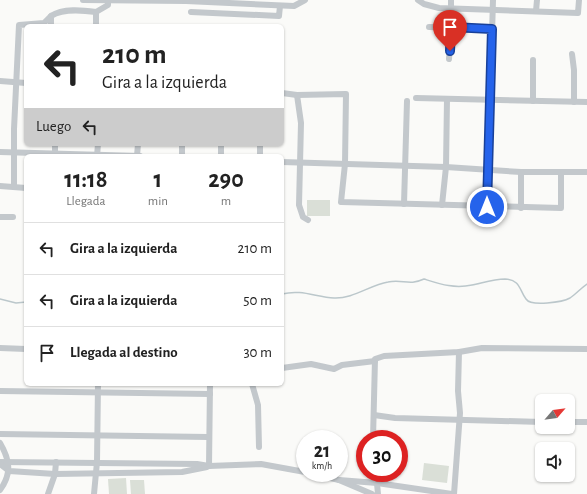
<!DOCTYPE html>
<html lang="es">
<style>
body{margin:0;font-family:"Alegreya Sans",sans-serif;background:#f2f2f2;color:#222;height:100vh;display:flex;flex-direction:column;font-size:15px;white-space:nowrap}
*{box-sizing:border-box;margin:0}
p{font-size:13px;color:#767676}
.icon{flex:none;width:22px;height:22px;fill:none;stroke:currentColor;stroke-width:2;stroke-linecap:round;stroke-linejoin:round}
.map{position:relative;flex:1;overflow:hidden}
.drawer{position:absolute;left:24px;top:154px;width:260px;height:232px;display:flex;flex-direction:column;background:#fff;border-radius:6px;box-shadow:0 1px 3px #0004}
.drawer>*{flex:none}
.hud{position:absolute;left:24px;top:24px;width:260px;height:122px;border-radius:6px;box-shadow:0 1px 3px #0004;background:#fff;color:#222;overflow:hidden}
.needle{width:26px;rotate:62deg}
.buttons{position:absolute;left:535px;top:394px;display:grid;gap:8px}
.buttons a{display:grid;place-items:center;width:40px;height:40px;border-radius:6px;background:#fff;box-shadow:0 1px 3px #0004;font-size:20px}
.speed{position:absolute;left:296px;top:430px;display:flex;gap:8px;font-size:20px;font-weight:700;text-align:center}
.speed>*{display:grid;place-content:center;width:52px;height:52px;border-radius:50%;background:#fff;box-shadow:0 1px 3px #0004;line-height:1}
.speed small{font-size:10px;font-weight:400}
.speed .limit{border:6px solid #d22;background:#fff;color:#111}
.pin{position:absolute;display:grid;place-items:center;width:34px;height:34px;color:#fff;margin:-41px -17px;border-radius:50% 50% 50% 0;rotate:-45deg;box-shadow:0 0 4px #0007}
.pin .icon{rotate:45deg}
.me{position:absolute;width:44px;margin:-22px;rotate:0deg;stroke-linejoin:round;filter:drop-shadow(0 0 3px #0008)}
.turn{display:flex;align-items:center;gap:14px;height:84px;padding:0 12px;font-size:18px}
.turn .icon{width:52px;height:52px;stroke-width:2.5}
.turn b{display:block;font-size:28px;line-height:34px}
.then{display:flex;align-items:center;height:38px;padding:0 12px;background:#0003;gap:8px;font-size:15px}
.eta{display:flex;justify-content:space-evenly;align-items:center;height:68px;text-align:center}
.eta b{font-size:24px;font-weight:600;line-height:28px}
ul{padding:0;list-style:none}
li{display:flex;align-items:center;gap:12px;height:52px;padding:0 12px;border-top:1px solid #e0e0e0}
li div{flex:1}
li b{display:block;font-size:15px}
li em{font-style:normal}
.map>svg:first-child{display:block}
.green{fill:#dadfd7}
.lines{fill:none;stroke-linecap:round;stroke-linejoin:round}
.stream{stroke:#bbc7cb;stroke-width:1.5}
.minor{stroke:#c3c8cc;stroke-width:6}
.route-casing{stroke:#184099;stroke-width:10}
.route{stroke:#2563eb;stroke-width:7}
</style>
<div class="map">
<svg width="587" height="494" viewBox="0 0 587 494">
<rect width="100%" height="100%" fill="#fafaf8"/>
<g class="green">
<rect x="307" y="200" width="23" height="16"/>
<polygon points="424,463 449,466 447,483 422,480"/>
<polygon points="126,478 127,494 109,494 108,479"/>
<polygon points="130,480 144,480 145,494 131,494"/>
</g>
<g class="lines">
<g class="stream">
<path d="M 282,294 C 301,289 316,297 334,298 C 353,299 370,285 388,282 C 403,279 409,286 424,279 C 440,284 454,289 472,285 C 482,283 494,279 505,279 C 521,280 519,290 526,299 C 531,307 563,302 570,298 C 576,294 581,288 587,284"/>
<polyline points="0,299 16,303 26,302"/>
</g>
<g class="minor">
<polyline points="83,0 186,1 294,6 305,0"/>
<polyline points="418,0 424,4 439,8 578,13 579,0"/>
<polyline points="536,11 537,0"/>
<polyline points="191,12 279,16 280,6"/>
<path d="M 51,26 L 51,16 C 63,8 82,10 96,12"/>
<polyline points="96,26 96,12 108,5 108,1"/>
<polyline points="429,27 492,29"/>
<polyline points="444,27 444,16 451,9 451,0"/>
<polyline points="572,54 574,70 574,102"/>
<polyline points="449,59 451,27"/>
<polyline points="533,60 533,101"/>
<polyline points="0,81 26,83"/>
<polyline points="282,93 297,95 346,94 345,164 341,202 561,208 561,173"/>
<polyline points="297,95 301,123 299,205 303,217 308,220"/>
<polyline points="416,98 587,102"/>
<polyline points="221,144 221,156"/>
<polyline points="260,144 260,156"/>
<polyline points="0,152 140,156"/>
<polyline points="55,156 55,144"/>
<polyline points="97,156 98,144"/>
<polyline points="137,156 138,144"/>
<polyline points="182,156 182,144"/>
<polyline points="282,162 446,167 521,172 587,172"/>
<polyline points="0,186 26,188"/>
<polyline points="14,187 14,129 19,25 44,23 51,16"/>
<polyline points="404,204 407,101"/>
<polyline points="442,205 446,167 447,99"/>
<polyline points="487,207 493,0"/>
<polyline points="521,208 521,172"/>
<polyline points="0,217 13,217"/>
<polyline points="0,348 26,349"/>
<polyline points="282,368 311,364 334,369 342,365 375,361"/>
<polyline points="252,384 258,405 259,447"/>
<polyline points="0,391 210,394"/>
<polyline points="374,415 395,418 542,422"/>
<polyline points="568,422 587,422"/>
<polyline points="0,434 208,437"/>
<polyline points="373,439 375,359 384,356 459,352 482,348 587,349"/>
<path d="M 0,443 C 10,460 12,474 0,490"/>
<polyline points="0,462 197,464 209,466 261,464 305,472"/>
<polyline points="0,464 9,471 55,474 182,472 207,467"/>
<polyline points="209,466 210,384"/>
<polyline points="309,473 339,480 372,494"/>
<polyline points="376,473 378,494"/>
<polyline points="339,480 377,483 452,494"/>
<polyline points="48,494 55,474 56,462"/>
<polyline points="94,494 97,462 98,384"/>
<polyline points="454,494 460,413 458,391 459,352"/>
</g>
</g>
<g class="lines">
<g class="route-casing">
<polyline id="route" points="450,51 451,27 492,29 487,207"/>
</g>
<use href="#route" class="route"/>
</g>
</svg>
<div class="buttons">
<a><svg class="needle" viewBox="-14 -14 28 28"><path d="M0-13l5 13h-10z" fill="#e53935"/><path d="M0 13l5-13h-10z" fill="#767676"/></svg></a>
<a><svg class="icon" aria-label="sound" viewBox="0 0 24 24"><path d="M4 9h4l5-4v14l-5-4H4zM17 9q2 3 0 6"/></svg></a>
</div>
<div class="speed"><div>21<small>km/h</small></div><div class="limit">30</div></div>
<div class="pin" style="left:450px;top:51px;background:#d93025"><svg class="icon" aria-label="arrive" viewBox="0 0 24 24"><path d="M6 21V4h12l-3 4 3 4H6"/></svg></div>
<svg class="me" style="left:487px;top:207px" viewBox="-20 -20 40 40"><circle r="17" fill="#2563eb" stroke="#fff" stroke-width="3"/><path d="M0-11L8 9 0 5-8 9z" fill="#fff"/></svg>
<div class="hud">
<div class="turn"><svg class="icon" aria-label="left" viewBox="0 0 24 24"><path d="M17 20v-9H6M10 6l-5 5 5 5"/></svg><div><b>210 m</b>Gira a la izquierda</div></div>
<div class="then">Luego<svg class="icon" aria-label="left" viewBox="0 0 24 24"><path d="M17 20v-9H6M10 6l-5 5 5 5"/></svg></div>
</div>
<section class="drawer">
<div class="eta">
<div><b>11:18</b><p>Llegada</p></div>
<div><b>1</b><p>min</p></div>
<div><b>290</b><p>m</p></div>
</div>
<ul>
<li><svg class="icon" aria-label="left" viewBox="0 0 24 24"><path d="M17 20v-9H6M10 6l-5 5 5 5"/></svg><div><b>Gira a la izquierda</b></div><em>210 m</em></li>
<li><svg class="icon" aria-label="left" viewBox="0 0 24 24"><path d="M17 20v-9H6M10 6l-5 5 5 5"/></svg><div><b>Gira a la izquierda</b></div><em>50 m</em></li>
<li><svg class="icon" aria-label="arrive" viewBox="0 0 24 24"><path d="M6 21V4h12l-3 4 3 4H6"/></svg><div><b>Llegada al destino</b></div><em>30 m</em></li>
</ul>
</section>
</div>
